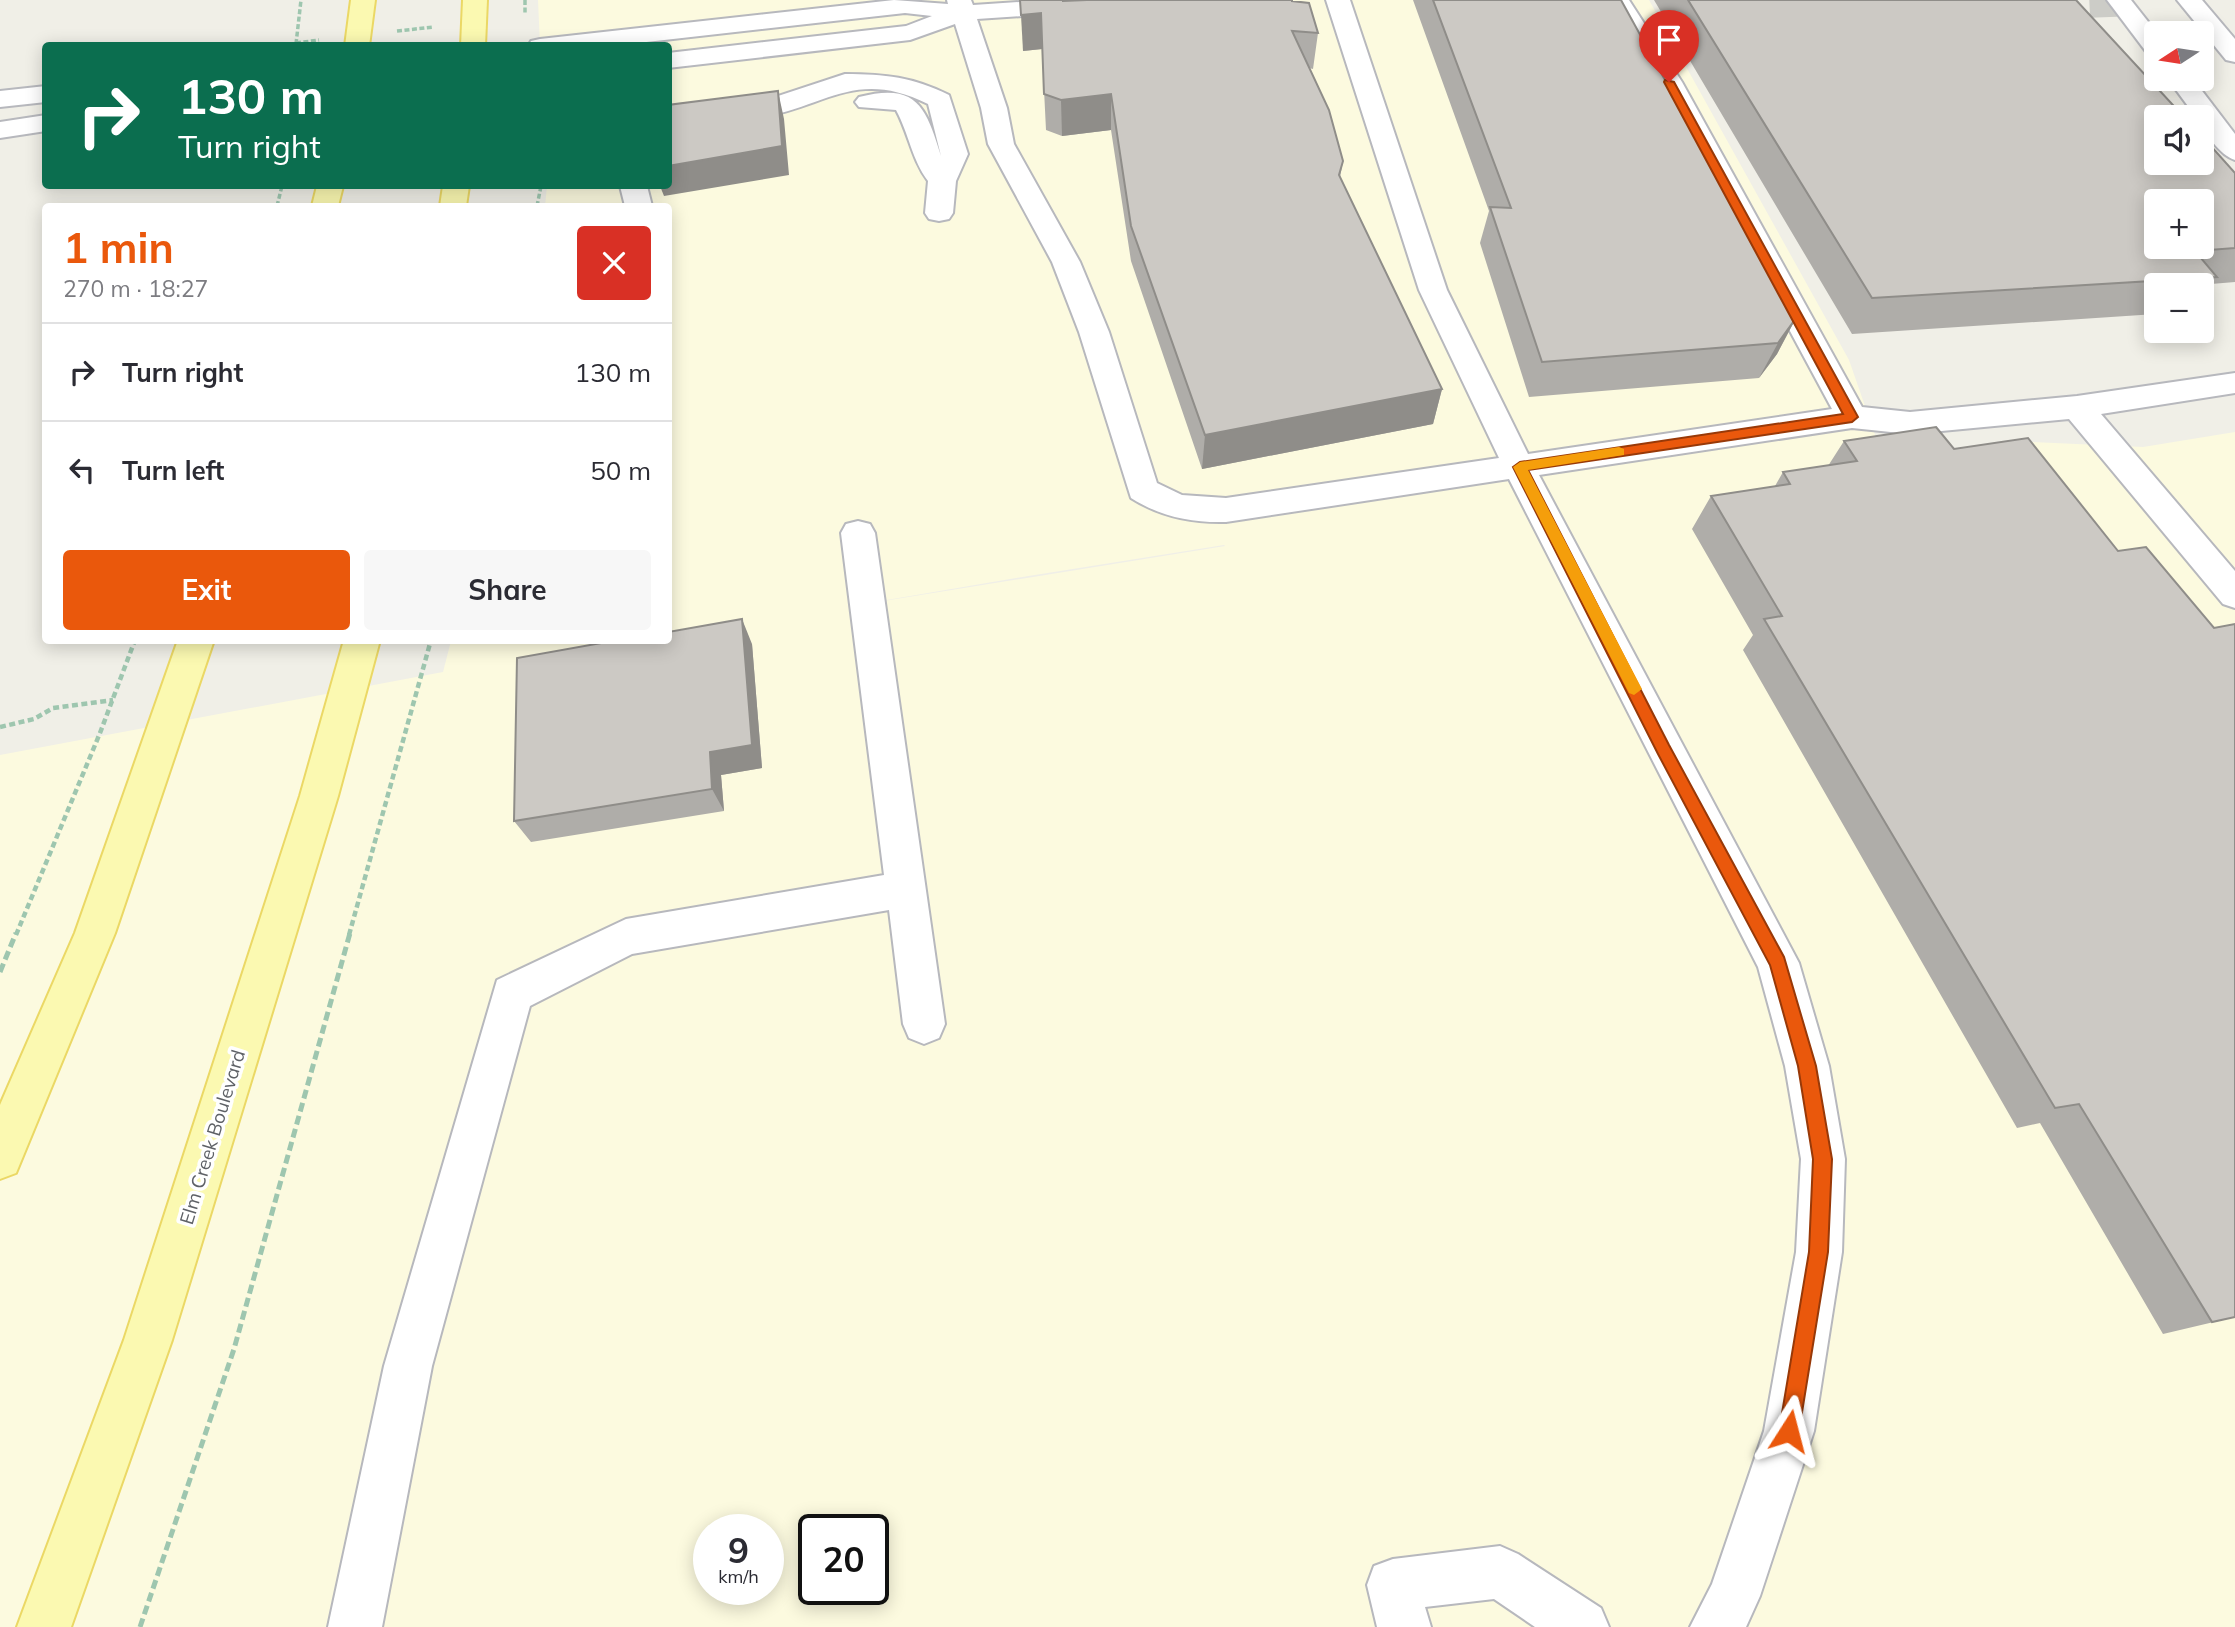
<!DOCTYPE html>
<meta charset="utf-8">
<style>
body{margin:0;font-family:Mulish,sans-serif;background:#f7f7f7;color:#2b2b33;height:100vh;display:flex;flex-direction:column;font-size:26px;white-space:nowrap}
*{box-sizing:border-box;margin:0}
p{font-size:23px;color:#7c7c81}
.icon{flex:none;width:38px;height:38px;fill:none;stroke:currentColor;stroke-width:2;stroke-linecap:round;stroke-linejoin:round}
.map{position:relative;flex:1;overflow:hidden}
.panel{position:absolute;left:42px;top:203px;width:630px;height:441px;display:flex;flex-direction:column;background:#fff;border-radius:7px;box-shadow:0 4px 18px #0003}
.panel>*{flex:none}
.guide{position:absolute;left:42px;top:42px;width:630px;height:147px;border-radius:7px;box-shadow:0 4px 18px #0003;background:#0b6e4f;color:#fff;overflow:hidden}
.needle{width:46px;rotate:258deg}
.fabs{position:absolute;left:2144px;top:21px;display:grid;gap:14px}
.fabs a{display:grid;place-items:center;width:70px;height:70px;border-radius:7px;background:#fff;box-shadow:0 4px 18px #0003;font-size:35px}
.speed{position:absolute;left:693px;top:1514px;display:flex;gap:14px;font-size:35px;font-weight:700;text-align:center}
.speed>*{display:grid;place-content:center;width:91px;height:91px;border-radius:50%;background:#fff;box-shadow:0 4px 18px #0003;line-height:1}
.speed small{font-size:18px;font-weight:400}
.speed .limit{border:4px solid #111;border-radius:10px;background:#fff;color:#111}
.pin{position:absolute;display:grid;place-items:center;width:60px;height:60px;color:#fff;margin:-72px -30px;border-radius:50% 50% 50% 0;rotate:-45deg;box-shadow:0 0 7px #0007}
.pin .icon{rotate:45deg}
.me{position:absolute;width:77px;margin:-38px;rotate:9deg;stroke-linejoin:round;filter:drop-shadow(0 0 5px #0008)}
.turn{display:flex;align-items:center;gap:24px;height:147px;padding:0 21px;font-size:32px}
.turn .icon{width:91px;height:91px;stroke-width:2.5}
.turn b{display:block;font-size:49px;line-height:60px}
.round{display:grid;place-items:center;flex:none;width:74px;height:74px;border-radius:7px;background:#f7f7f7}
.summary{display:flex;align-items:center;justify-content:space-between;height:119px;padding:0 21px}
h1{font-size:42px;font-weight:700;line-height:52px;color:#ea580c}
.button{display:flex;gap:14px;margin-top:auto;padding:14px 21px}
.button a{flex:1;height:80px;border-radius:7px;background:#ea580c;color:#fff;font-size:28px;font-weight:700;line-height:80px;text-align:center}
.button a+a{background:#f7f7f7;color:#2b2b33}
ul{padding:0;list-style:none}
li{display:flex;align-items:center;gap:21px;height:98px;padding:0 21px;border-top:2px solid #e1e1e2}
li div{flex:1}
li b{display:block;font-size:26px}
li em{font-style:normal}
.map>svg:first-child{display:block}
.commercial{fill:#fcfadf;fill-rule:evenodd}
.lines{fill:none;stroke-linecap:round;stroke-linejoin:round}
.minor-tunnel{stroke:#ccccc7;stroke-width:27;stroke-dasharray:27 14;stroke-linecap:butt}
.minor-casing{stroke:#b7b8bd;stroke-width:4}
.major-casing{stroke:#ebd865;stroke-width:4}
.path-far2{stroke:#9ec6af;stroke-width:3.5;stroke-dasharray:5 2.5;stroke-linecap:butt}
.path-far1{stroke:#9ec6af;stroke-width:4.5;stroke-dasharray:6 3.5;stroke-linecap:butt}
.path{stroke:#9ec6af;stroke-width:5;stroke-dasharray:9 4.5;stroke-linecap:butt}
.minor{fill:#fff;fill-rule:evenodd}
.major{fill:#fbf9b1;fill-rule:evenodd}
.wall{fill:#afada9}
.shaded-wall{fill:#8f8d89}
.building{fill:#ccc9c4;stroke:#8f8d89;stroke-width:2;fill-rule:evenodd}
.route{fill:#ea580c;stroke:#983908;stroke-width:2}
.slow{fill:#f59e0b}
.labels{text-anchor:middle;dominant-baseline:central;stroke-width:7;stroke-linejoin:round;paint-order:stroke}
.street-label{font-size:19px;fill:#5e6166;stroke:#fff}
</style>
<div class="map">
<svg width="2235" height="1627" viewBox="0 0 2235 1627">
<rect width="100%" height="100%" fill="#f0efe7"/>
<path class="commercial" d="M 538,0 L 1649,0 L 1849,360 L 1881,452 L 1967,449 L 2032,442 L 2143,447 L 2235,432 L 2235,1627 L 0,1627 L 0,755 L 443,672 L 451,641 L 668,640 L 668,206 L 545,206 L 547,186 L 668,186 L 668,46 L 540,45 ZM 1224,545 L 1225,546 L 840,608 L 1016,578 ZM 709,1530 L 768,1530 L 768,1589 L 709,1589 ZM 814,1530 L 873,1530 L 873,1589 L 814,1589 Z"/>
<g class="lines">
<polyline class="minor-tunnel" points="1926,0 1997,8 2121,3"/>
<g class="minor-casing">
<g id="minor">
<path d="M 894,0 L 948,4 L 947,0 L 971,0 L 973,5 L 1051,0 L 1170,0 L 1166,5 L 1158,7 L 977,19 L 1007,108 L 1014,144 L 1080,262 L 1109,332 L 1157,483 L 1182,495 L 1226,498 L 1499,458 L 1419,290 L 1326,0 L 1350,0 L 1447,290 L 1528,454 L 1832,409 L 1656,82 L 1605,0 L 1629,0 L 1682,82 L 1862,407 L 1910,412 L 2077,396 L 2235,373 L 2235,393 L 2101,414 L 2235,571 L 2235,608 L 2223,604 L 2069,419 L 1910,434 L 1852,428 L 1539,475 L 1799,963 L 1829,1066 L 1845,1159 L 1842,1252 L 1814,1431 L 1760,1596 L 1746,1627 L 1690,1627 L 1712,1584 L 1764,1431 L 1796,1252 L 1801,1159 L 1785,1066 L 1758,967 L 1509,479 L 1226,522 C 1192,523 1161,517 1131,498 L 1079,332 L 1052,262 L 988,144 L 981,108 L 955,24 L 910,40 L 668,68 L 668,53 L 906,26 L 932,16 L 905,13 L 611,46 L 528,46 L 531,41 L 540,39 Z"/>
<polygon points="2107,0 2131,0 2157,33 2156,55 2147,53"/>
<polygon points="2177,0 2202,0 2235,39 2235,62 2226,60"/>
<path d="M 845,74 C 885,74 913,77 949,95 L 968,154 L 956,181 L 953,213 L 949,219 L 939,221 L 929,219 L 925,213 L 928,181 C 912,160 909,134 896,110 L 859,107 L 855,102 L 859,97 C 917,82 926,107 941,156 L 928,104 C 858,69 829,104 764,117 C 733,123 700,126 668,131 L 668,115 L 760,102 Z"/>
<path d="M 2168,79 L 2193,79 L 2235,134 L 2235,160 C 2221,156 2202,132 2202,117 L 2196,117 Z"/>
<polygon points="46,86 46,102 0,107 0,91"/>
<polygon points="46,115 46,131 0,138 0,122"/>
<polygon points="620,186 647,186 652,206 625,206"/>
<polygon points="858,521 870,524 875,533 945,1024 939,1038 924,1044 909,1038 903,1024 889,910 632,954 530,1006 432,1366 382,1627 328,1627 384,1366 497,980 626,919 884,875 841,533 846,524"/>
<polygon points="1500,1546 1518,1554 1601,1608 1609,1627 1535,1627 1494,1599 1425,1607 1431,1627 1377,1627 1367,1585 1374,1566 1393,1559"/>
</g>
</g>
<g class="major-casing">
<g id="major">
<polygon points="351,0 375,0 369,46 345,46"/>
<polygon points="463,0 487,0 485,46 461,46"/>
<polygon points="317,186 343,186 338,206 312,206"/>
<polygon points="443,186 469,186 466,206 440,206"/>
<polygon points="178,640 214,640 115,933 16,1173 0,1179 0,1105 75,933"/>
<polygon points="344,640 380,640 338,796 172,1340 71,1627 17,1627 124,1340 300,796"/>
</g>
</g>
<g class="path-far2">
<polyline points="525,0 525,13"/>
<polyline points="397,31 434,27"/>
<polyline points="296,43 319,40"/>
<polyline points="296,44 301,0"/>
<polyline points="277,206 282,186"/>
<polyline points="537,206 541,186"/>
</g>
<g class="path-far1">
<polyline points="0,727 34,719 53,708 113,700"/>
<polyline points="16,935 100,733 135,640"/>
<polyline points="349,935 431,640"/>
</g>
<g class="path">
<polyline points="0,972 16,933"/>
<polyline points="140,1627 234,1349 350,933"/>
</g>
<use href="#minor" class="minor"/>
<use href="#major" class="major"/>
</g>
<g class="wall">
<polygon points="1413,0 1621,0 1796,318 1777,354 1759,378 1529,397 1480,243 1489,211"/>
<polygon points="1654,0 2076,0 2235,173 2235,282 2211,284 2202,295 2202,285 2156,285 2156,314 1852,334"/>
<polygon points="1063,1 1318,33 1313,69 1309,68 1343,161 1340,177 1442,389 1433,424 1202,469 1131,261 1111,130 1062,136 1046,130 1042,49 1023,51"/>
<polygon points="1936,427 2235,1317 2163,1334 2040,1123 2017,1128 1743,650 1753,635 1692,529 1711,496 1775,486 1783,472 1828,466 1844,441"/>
<polygon points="752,644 762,768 721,775 724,811 531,842 514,821"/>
</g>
<g class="shaded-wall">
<polygon points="1041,13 1042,49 1023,51 1021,15"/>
<polygon points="778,91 784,119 789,175 664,196 660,186 668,186 668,166"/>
<polygon points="1111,94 1111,130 1062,136 1061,100"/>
<polygon points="1796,318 1777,354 1759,378 1778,343"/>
<polygon points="1442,389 1433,424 1202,469 1205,435"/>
<polygon points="742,619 752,644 762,768 721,775 724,811 712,789 710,752"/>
</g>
<g class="building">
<polygon points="1020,0 1063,0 1063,1 1087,0 1292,0 1292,1 1309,3 1318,33 1292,31 1329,110 1343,161 1339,175 1442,389 1205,435 1131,226 1111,94 1061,100 1044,94 1041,13 1021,15"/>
<polygon points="1433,0 1621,0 1796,318 1778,343 1542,362 1490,207 1511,208"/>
<path d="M 1688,0 L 2076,0 L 2184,117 L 2156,117 L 2156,163 L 2202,163 L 2202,136 L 2235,173 L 2235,248 L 2195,251 L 2217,277 L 1872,298 ZM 2156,201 L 2202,201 L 2202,247 L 2156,247 Z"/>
<polygon points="778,91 782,146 668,166 668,105"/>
<polygon points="1936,427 1954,449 2028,438 2118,551 2146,547 2214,628 2235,624 2235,1317 2212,1322 2079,1104 2055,1108 1764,619 1782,616 1711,496 1790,484 1783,472 1857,461 1844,441"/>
<polygon points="742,619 752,745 710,752 712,789 514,821 517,658 618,640 668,640 668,632"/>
</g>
<polygon class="route" points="1665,80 1674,82 1858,417 1852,422 1528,470 1669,745 1784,957 1816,1066 1832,1159 1828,1252 1799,1431 1796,1438 1789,1441 1782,1438 1779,1431 1809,1252 1813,1159 1798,1066 1770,965 1658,754 1513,467 1520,462 1843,414 1664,82"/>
<polygon class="slow" points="1619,447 1624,449 1624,455 1528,470 1642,689 1634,695 1629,693 1513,467 1520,462"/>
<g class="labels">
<g class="street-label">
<text transform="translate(212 1137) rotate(-73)">Elm Creek Boulevard</text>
</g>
</g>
</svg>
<div class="fabs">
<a><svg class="needle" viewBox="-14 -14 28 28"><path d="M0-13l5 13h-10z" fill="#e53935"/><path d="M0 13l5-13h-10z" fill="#7c7c81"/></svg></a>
<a><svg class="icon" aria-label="sound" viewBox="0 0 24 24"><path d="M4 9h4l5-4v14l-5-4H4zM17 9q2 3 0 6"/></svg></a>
<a>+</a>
<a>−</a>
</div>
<div class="speed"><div>9<small>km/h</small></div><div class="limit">20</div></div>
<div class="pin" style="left:1669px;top:82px;background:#d93025"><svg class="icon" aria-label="arrive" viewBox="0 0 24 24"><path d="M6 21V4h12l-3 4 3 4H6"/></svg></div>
<svg class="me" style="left:1789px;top:1431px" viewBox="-20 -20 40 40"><path d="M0-17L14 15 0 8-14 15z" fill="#ea580c" stroke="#fff" stroke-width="4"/></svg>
<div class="guide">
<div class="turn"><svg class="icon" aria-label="right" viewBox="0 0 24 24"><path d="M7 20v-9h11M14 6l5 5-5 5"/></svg><div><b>130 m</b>Turn right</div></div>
</div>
<section class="panel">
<div class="summary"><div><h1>1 min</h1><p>270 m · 18:27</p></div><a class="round" style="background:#d93025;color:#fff"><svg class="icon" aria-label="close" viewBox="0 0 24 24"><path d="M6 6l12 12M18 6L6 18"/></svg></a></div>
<ul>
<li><svg class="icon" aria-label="right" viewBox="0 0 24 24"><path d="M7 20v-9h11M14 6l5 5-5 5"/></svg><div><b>Turn right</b></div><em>130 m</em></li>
<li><svg class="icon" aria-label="left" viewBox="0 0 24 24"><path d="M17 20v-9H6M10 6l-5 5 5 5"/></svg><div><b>Turn left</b></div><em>50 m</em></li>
</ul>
<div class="button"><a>Exit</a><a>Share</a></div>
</section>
</div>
